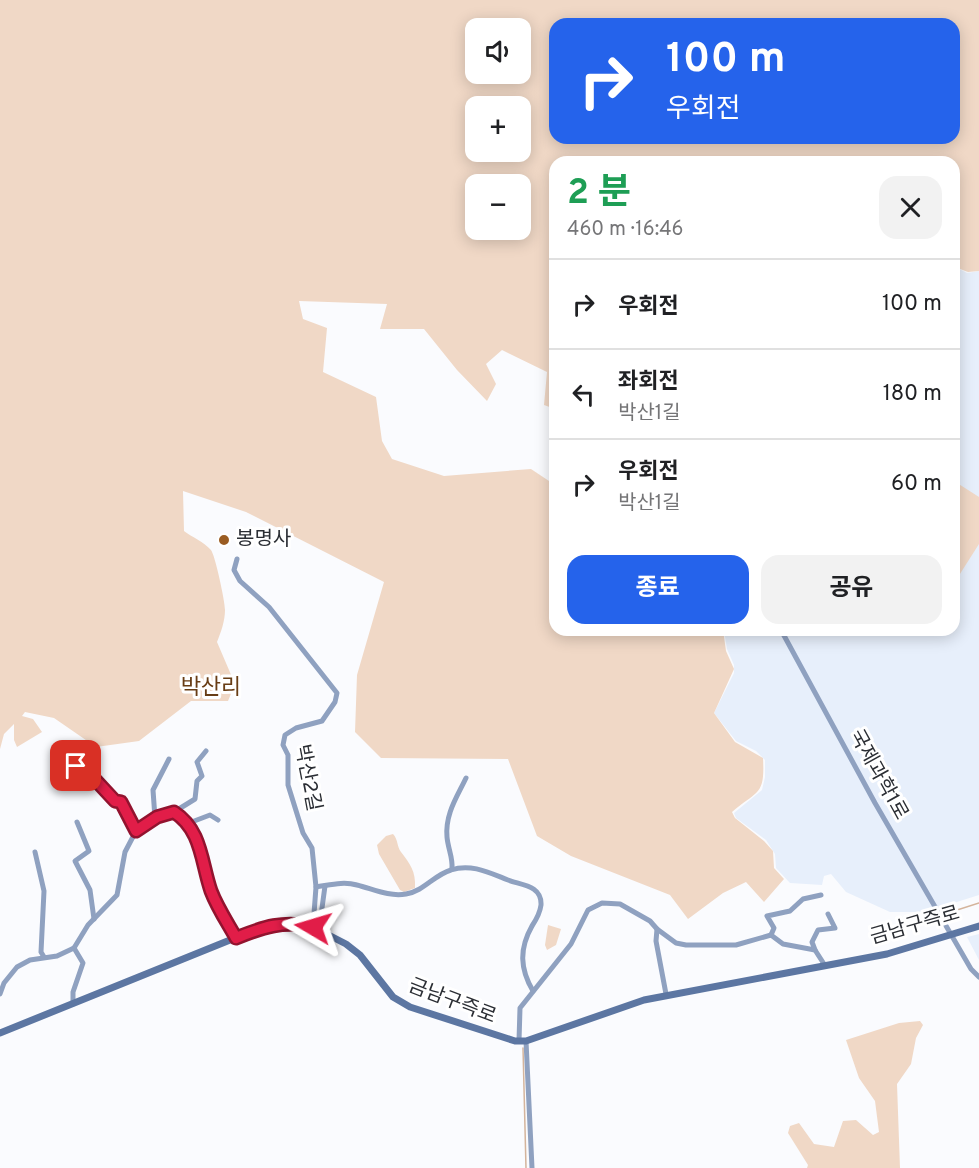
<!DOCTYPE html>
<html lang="ko">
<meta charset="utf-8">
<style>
body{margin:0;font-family:Overpass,"Noto Sans KR",sans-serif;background:#f2f2f2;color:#202124;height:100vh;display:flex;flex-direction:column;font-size:22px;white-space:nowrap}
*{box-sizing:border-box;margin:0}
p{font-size:20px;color:#757577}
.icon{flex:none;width:33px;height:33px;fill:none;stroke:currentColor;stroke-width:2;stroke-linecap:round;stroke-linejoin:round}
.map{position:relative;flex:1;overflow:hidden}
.panel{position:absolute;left:549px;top:156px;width:411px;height:480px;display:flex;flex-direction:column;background:#fff;border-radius:18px;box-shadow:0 3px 15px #0003}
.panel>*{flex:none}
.hud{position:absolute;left:549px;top:18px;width:411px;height:126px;border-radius:18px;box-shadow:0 3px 15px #0003;background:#2563eb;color:#fff;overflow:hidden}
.fabs{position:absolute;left:465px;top:18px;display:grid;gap:12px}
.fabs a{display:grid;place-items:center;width:66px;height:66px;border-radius:12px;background:#fff;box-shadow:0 3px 15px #0003;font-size:30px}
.pin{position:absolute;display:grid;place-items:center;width:51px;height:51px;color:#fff;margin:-26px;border-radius:12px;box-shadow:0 3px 9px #0006}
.me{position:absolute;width:66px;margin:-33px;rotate:277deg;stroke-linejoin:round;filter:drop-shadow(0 0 4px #0008)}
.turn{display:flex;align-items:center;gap:21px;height:126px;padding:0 18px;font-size:27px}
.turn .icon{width:78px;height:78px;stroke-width:2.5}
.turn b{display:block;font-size:42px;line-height:51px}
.round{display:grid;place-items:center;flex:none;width:63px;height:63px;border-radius:18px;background:#f2f2f2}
.summary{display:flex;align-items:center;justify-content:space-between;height:102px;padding:0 18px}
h1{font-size:36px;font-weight:700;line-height:45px;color:#1e9e55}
.primary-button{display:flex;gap:12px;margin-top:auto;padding:12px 18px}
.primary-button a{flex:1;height:69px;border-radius:18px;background:#2563eb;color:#fff;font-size:24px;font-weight:700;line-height:69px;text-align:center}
.primary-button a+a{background:#f2f2f2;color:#202124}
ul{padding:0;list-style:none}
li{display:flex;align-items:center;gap:18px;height:90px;padding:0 18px;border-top:2px solid #e0e0e0}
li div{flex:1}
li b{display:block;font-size:22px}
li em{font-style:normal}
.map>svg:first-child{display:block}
.built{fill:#e7effb}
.green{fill:#f0d8c6;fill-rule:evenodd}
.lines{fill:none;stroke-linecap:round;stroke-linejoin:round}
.stream{stroke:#d4b49c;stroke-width:1.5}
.street{stroke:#8fa1c0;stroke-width:5}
.secondary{stroke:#5c76a2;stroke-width:7}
.route-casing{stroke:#92132f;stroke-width:15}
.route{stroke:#e11d48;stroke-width:10}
.poi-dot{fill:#9a5c22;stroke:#fff;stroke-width:2}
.labels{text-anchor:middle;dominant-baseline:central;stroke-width:6;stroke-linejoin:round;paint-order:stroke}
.poi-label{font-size:20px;fill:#2b2e34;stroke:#fff;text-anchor:start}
.street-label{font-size:20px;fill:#2b2e34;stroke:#fff}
.quarter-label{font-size:22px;fill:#683d15;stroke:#fff}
</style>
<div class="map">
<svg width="979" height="1168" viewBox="0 0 979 1168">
<rect width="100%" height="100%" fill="#fafbfe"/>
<g class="built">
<polygon points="954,266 967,273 979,271 979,895 925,912 890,912 846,892 831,874 824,876 822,885 790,883 776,868 775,854 766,840 736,818 734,813 762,790 765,777 765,760 756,751 736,741 714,713 734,673 734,665 727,649 724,630 954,630"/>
<polygon points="979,934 979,960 967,937"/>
</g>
<g class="green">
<path d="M 0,0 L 979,0 L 979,271 L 968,272 L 955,267 L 954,162 L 555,162 L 555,409 L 544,405 L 547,372 L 502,350 L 486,364 L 496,384 L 487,401 L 457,370 L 424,329 L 380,329 L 387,304 L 299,301 L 303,319 L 327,328 L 323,372 L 376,397 L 382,441 L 392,459 L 444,476 L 531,469 L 555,485 L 555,630 L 723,630 L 726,651 L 734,669 L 714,713 L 735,742 L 763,758 C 765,796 758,790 732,812 L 735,818 L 764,841 L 773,851 L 774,868 L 784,879 L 764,902 L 746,882 L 723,893 L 688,919 L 670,895 L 571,856 L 537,836 L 508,759 L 381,758 L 355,732 L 357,675 L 384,582 L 246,512 L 183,491 L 184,531 C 192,537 204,542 211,550 C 215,555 225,601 225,610 C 225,621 221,632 217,642 L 235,684 L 228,701 L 191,701 L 139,741 L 96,747 L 54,718 L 25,712 L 22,716 L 33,719 L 42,732 L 17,747 L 14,740 L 14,724 L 4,734 L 0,749 ZM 555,24 L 954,24 L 954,138 L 555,138 ZM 476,28 L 520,28 L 520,74 L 476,74 ZM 520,106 L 520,152 L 476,152 L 476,106 ZM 476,184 L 520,184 L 520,230 L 476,230 Z"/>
<polygon points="954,481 979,497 979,544 958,577 954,575"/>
<path d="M 393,834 C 398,839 397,847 401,852 C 410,864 416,871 415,888 L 404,892 L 400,890 L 379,854 L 377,845 L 386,836 Z"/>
<polygon points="548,925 561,929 556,945 547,950 545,945"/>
<polygon points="920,1021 923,1025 916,1038 911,1064 897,1084 900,1168 807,1168 808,1165 788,1133 790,1126 799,1123 814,1144 834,1147 843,1121 856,1120 873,1135 879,1132 875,1101 859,1078 846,1040 899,1023"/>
</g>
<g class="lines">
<g class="stream">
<polyline points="954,911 979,903"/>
<polyline points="523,1048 526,1168"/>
</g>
<g class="street">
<polyline points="237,559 234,570 240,581 269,607 337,693 335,702 322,721 296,728 285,735 283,745 288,755 288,785 303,833 312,848 316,887 313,927"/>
<polyline points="781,630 875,803 971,969 979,977"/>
<path d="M 66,771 L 76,767 C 95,772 105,793 120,802 C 127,806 132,824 136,831"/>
<polyline points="174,812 195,799 197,781 202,776 197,762 206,751"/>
<polyline points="155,818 153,790 169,759"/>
<polyline points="77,822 89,851 75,861 90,890 94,919"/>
<polyline points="189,823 210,815 218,820"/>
<polyline points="35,852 44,891 41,952 44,957"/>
<path d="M 452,869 C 453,857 448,849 447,837 C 445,814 457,797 466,778"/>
<path d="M 316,887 C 330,885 343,881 357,885 C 373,889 389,897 406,894 C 424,891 434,875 451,870 C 471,863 490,873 508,880 C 521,885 542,885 541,905 C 540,913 536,920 532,926 C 519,949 520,969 533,991"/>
<polyline points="657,929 676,943 686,945 736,945 771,935"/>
<polyline points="319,930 325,886"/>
<polyline points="771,935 774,928 767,916 790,911 803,899 821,895"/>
<polyline points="771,935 783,944 815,950 824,964"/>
<polyline points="815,950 812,942 818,930 835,928 828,914"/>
<polyline points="0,994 4,983 17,967 30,960 57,956 74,948 88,925 117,895 125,852 136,831 157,817 174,812 189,823 195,834 211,891 235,938"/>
<polyline points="73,1004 73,992 83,963 74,948"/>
<polyline points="519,1041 520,1008 571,944 588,910 602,903 620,904 650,921 657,929 656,941 666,994"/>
<polyline points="526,1041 532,1168"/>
</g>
<polyline class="secondary" points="0,1033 235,938 277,923 295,922 313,927 346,944 360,955 393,997 410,1007 515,1041 526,1041 644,1000 887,954 979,926"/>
</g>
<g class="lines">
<g class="route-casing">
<path id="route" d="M 76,766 L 89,773 L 115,801 L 121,802 L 136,831 L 157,817 L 174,812 C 202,830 201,862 211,891 C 217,907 227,922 236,938 C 263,927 284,920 313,927"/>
</g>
<use href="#route" class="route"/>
</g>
<circle class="poi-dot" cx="224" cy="540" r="6"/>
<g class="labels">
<g class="poi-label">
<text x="236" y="540">봉명사</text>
</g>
<g class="street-label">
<text transform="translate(878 775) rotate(61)">국제과학1로</text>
<text transform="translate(307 778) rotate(79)">박산2길</text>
<text transform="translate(915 926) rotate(-16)">금남구즉로</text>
<text transform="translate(452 1002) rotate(21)">금남구즉로</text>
</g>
<g class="quarter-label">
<text x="211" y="688">박산리</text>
</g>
</g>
</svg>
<div class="fabs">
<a><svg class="icon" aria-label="sound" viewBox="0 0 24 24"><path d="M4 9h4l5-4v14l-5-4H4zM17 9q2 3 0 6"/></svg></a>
<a>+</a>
<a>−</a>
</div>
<div class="pin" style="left:76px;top:766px;background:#d93025"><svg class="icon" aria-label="arrive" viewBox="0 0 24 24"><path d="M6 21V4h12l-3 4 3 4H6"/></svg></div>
<svg class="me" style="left:313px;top:927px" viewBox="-20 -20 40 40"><path d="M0-17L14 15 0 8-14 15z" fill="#e11d48" stroke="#fff" stroke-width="4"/></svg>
<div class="hud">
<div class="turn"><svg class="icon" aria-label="right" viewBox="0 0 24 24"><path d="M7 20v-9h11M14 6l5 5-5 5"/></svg><div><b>100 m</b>우회전</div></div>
</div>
<section class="panel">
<div class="summary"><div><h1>2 분</h1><p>460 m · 16:46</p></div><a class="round"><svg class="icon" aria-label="close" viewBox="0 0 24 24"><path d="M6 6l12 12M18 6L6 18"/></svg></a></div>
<ul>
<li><svg class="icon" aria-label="right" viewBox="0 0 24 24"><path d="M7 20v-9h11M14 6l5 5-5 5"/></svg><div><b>우회전</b></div><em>100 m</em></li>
<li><svg class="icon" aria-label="left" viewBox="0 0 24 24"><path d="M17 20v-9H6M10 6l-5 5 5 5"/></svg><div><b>좌회전</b><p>박산1길</p></div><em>180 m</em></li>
<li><svg class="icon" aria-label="right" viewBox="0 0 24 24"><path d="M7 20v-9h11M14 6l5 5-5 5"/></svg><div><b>우회전</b><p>박산1길</p></div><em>60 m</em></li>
</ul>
<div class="primary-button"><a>종료</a><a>공유</a></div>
</section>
</div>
